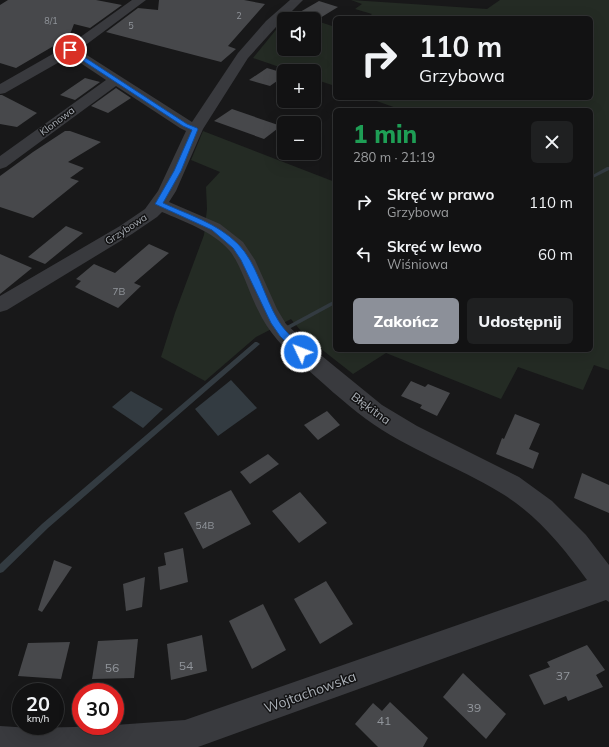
<!DOCTYPE html>
<html lang="pl">
<meta charset="utf-8">
<style>
body{margin:0;font-family:Mulish,sans-serif;background:#1f2021;color:#f1f3f6;height:100vh;display:flex;flex-direction:column;font-size:15px;white-space:nowrap}
*{box-sizing:border-box;margin:0}
p{font-size:13px;color:#9c9ea0}
.icon{flex:none;width:22px;height:22px;fill:none;stroke:currentColor;stroke-width:2;stroke-linecap:round;stroke-linejoin:round}
.map{position:relative;flex:1;overflow:hidden}
.details{position:absolute;left:333px;top:108px;width:260px;height:244px;display:flex;flex-direction:column;background:#121213;border-radius:6px;box-shadow:0 4px 16px #0002,0 0 0 1px #313233}
.details>*{flex:none}
.guide{position:absolute;left:333px;top:16px;width:260px;height:84px;border-radius:6px;box-shadow:0 4px 16px #0002,0 0 0 1px #313233;background:#121213;color:#f1f3f6;overflow:hidden}
.controls{position:absolute;left:277px;top:12px;display:grid;gap:8px}
.controls a{display:grid;place-items:center;width:44px;height:44px;border-radius:6px;background:#121213;box-shadow:0 4px 16px #0002,0 0 0 1px #313233;font-size:20px}
.speed{position:absolute;left:12px;top:683px;display:flex;gap:8px;font-size:20px;font-weight:700;text-align:center}
.speed>*{display:grid;place-content:center;width:52px;height:52px;border-radius:50%;background:#121213;box-shadow:0 4px 16px #0002,0 0 0 1px #313233;line-height:1}
.speed small{font-size:10px;font-weight:400}
.speed .limit{border:6px solid #d22;background:#fff;color:#111}
.pin{position:absolute;display:grid;place-items:center;width:34px;height:34px;color:#fff;margin:-17px;border:2px solid #fff;border-radius:50%;box-shadow:0 1px 4px #0007}
.me{position:absolute;width:44px;margin:-22px;rotate:313deg;stroke-linejoin:round;filter:drop-shadow(0 0 3px #0008)}
.turn{display:flex;align-items:center;gap:14px;height:84px;padding:0 20px;font-size:18px}
.turn .icon{width:52px;height:52px;stroke-width:2.5}
.turn b{display:block;font-size:28px;line-height:34px}
.round{display:grid;place-items:center;flex:none;width:42px;height:42px;border-radius:6px;background:#1f2021}
.overview{display:flex;align-items:center;justify-content:space-between;height:68px;padding:0 20px}
h1{font-size:24px;font-weight:800;line-height:30px;color:#1e9e55}
.primary-button{display:flex;gap:8px;margin-top:auto;padding:8px 20px}
.primary-button a{flex:1;height:46px;border-radius:6px;background:#8c9099;color:#fff;font-size:16px;font-weight:800;line-height:46px;text-align:center}
.primary-button a+a{background:#1f2021;color:#f1f3f6}
ul{padding:0;list-style:none}
li{display:flex;align-items:center;gap:12px;height:52px;padding:0 20px}
li div{flex:1}
li b{display:block;font-size:15px}
li em{font-style:normal}
.map>svg:first-child{display:block}
.green{fill:#242b24}
.water{fill:#333b41}
.lines{fill:none;stroke-linecap:round;stroke-linejoin:round}
.stream{fill:#333b41;fill-rule:evenodd}
.building{fill:#47484b}
.street{fill:#393a3e;fill-rule:evenodd}
.route{fill:#1a73e8;stroke:#114b97}
.labels{text-anchor:middle;dominant-baseline:central;stroke-width:3;stroke-linejoin:round;paint-order:stroke}
.far-number-label{font-size:9px;fill:#92969c}
.far-street-label{font-size:10px;fill:#abb0b7;stroke:#131314}
.number-label{font-size:10px;fill:#92969c}
.street-label{font-size:12px;fill:#abb0b7;stroke:#131314}
.near-number-label{font-size:12px;fill:#92969c}
.near-street-label{font-size:14px;fill:#abb0b7;stroke:#131314}
</style>
<div class="map">
<svg width="609" height="747" viewBox="0 0 609 747">
<rect width="100%" height="100%" fill="#181819"/>
<g class="green">
<polygon points="351,0 487,9 500,0 609,0 609,370 594,365 583,390 518,367 501,399 386,353 353,374 306,337 291,319 256,337 205,381 161,357 175,313 204,235 207,209 206,187 220,172 191,160 203,131 335,182 335,350 591,350 591,110 402,110 368,98 591,98 591,18 367,18 372,14 355,9 362,4"/>
<polygon points="284,20 284,49 314,49 314,20 335,27 335,86 314,79 314,71 291,71 253,58"/>
</g>
<g class="water">
<polygon points="231,380 257,408 218,436 195,409"/>
<polygon points="131,391 163,409 143,428 112,407"/>
</g>
<g class="lines">
<g class="stream">
<polygon points="607,167 609,167 609,170 591,179 591,176"/>
<polygon points="335,300 335,304 289,329 285,329 284,328 285,327"/>
<polygon points="255,342 257,342 260,344 48,528 3,572 0,573 0,564 42,524"/>
</g>
</g>
<g class="building">
<polygon points="8,0 96,0 122,5 90,28 74,24 69,37 16,68 0,63 0,5"/>
<polygon points="159,0 244,0 265,4 228,46 236,49 221,62 106,32 138,8 158,10"/>
<polygon points="319,1 338,7 320,18 300,12"/>
<polygon points="267,68 284,73 284,76 270,86 249,80"/>
<polygon points="85,78 100,82 75,100 60,95"/>
<polygon points="116,88 131,98 108,113 91,106"/>
<polygon points="0,95 2,95 37,113 17,127 0,124"/>
<polygon points="232,109 281,126 264,139 214,121"/>
<polygon points="65,131 70,131 101,142 68,162 84,168 70,178 79,181 33,218 0,207 0,176 33,152"/>
<polygon points="66,226 83,233 45,264 28,257"/>
<polygon points="149,244 169,253 134,283 141,286 118,308 75,287 81,281 76,279 94,264 115,273"/>
<polygon points="0,254 32,268 0,294"/>
<polygon points="411,381 425,387 428,384 450,393 437,416 420,408 422,405 401,396"/>
<polygon points="327,411 340,425 318,440 304,425"/>
<polygon points="515,414 540,424 529,449 539,453 533,469 496,454 502,438 504,439"/>
<polygon points="268,454 279,464 250,484 240,472"/>
<polygon points="582,473 609,485 609,513 574,498"/>
<polygon points="231,490 251,524 203,549 184,513"/>
<polygon points="300,492 327,523 299,543 272,511"/>
<polygon points="183,548 188,582 160,590 158,567 166,565 164,553"/>
<polygon points="54,560 72,567 42,612 38,610"/>
<polygon points="145,577 142,607 126,611 123,584"/>
<polygon points="326,581 353,624 320,644 294,599"/>
<polygon points="263,604 286,650 252,669 229,621"/>
<polygon points="202,635 207,671 171,680 167,644"/>
<polygon points="138,639 134,678 92,679 98,641"/>
<polygon points="70,642 61,679 18,676 28,643"/>
<polygon points="587,645 605,670 596,675 603,687 568,701 566,696 544,705 529,675 550,667 547,662"/>
<polygon points="463,673 506,714 486,739 443,697"/>
<polygon points="390,702 428,738 423,747 378,747 355,724 373,703 382,711"/>
</g>
<g class="lines">
<path class="street" d="M 132,0 L 146,0 L 79,50 L 192,122 L 238,53 L 266,21 L 290,0 L 303,0 L 276,27 L 248,58 L 203,129 L 176,191 L 169,202 L 220,224 L 243,242 L 255,260 L 277,309 L 286,324 L 317,352 L 382,405 L 417,426 L 519,477 L 552,501 L 586,535 L 609,565 L 609,602 L 606,600 L 198,747 L 0,747 L 0,726 L 31,728 L 115,726 L 115,725 L 185,720 L 587,580 C 563,547 536,514 501,493 C 457,466 407,449 366,419 C 343,402 322,382 301,364 C 284,348 268,332 258,310 C 249,293 241,264 229,250 C 212,231 185,222 162,212 L 157,217 L 132,234 L 7,310 L 0,312 L 0,296 L 120,226 L 145,209 L 158,191 L 186,131 L 180,128 L 116,86 L 6,167 L 0,169 L 0,156 L 106,80 L 70,56 L 5,93 L 0,94 L 0,84 L 72,43 Z"/>
</g>
<path class="route" d="M 68,49 L 72,49 L 187,124 L 197,128 L 198,129 L 181,171 L 163,203 C 189,215 217,223 238,244 C 257,263 264,297 278,320 C 285,332 295,340 305,349 L 306,352 L 305,354 L 298,354 L 280,336 L 271,323 L 241,260 L 233,248 L 212,230 L 155,204 L 174,171 L 192,130 L 183,126 L 68,51 Z"/>
<g class="labels">
<g class="far-number-label">
<text x="239" y="15">2</text>
<text x="51" y="20">8/1</text>
<text x="131" y="25">5</text>
</g>
<g class="far-street-label">
<text transform="translate(57 121) rotate(-37)">Klonowa</text>
<text transform="translate(126 229) rotate(-33)">Grzybowa</text>
</g>
<g class="number-label">
<text x="119" y="291">7B</text>
<text x="205" y="525">54B</text>
</g>
<g class="street-label">
<text transform="translate(371 408) rotate(36)">Błękitna</text>
</g>
<g class="near-number-label">
<text x="186" y="665">54</text>
<text x="112" y="667">56</text>
<text x="563" y="675">37</text>
<text x="474" y="707">39</text>
<text x="384" y="720">41</text>
</g>
<g class="near-street-label">
<text transform="translate(310 692) rotate(-20)">Wojtachowska</text>
</g>
</g>
</svg>
<div class="controls">
<a><svg class="icon" aria-label="sound" viewBox="0 0 24 24"><path d="M4 9h4l5-4v14l-5-4H4zM17 9q2 3 0 6"/></svg></a>
<a>+</a>
<a>−</a>
</div>
<div class="speed"><div>20<small>km/h</small></div><div class="limit">30</div></div>
<div class="pin" style="left:70px;top:50px;background:#d93025"><svg class="icon" aria-label="arrive" viewBox="0 0 24 24"><path d="M6 21V4h12l-3 4 3 4H6"/></svg></div>
<svg class="me" style="left:301px;top:352px" viewBox="-20 -20 40 40"><circle r="17" fill="#1a73e8" stroke="#fff" stroke-width="3"/><path d="M0-11L8 9 0 5-8 9z" fill="#fff"/></svg>
<div class="guide">
<div class="turn"><svg class="icon" aria-label="right" viewBox="0 0 24 24"><path d="M7 20v-9h11M14 6l5 5-5 5"/></svg><div><b>110 m</b>Grzybowa</div></div>
</div>
<section class="details">
<div class="overview"><div><h1>1 min</h1><p>280 m · 21:19</p></div><a class="round"><svg class="icon" aria-label="close" viewBox="0 0 24 24"><path d="M6 6l12 12M18 6L6 18"/></svg></a></div>
<ul>
<li><svg class="icon" aria-label="right" viewBox="0 0 24 24"><path d="M7 20v-9h11M14 6l5 5-5 5"/></svg><div><b>Skręć w prawo</b><p>Grzybowa</p></div><em>110 m</em></li>
<li><svg class="icon" aria-label="left" viewBox="0 0 24 24"><path d="M17 20v-9H6M10 6l-5 5 5 5"/></svg><div><b>Skręć w lewo</b><p>Wiśniowa</p></div><em>60 m</em></li>
</ul>
<div class="primary-button"><a>Zakończ</a><a>Udostępnij</a></div>
</section>
</div>
